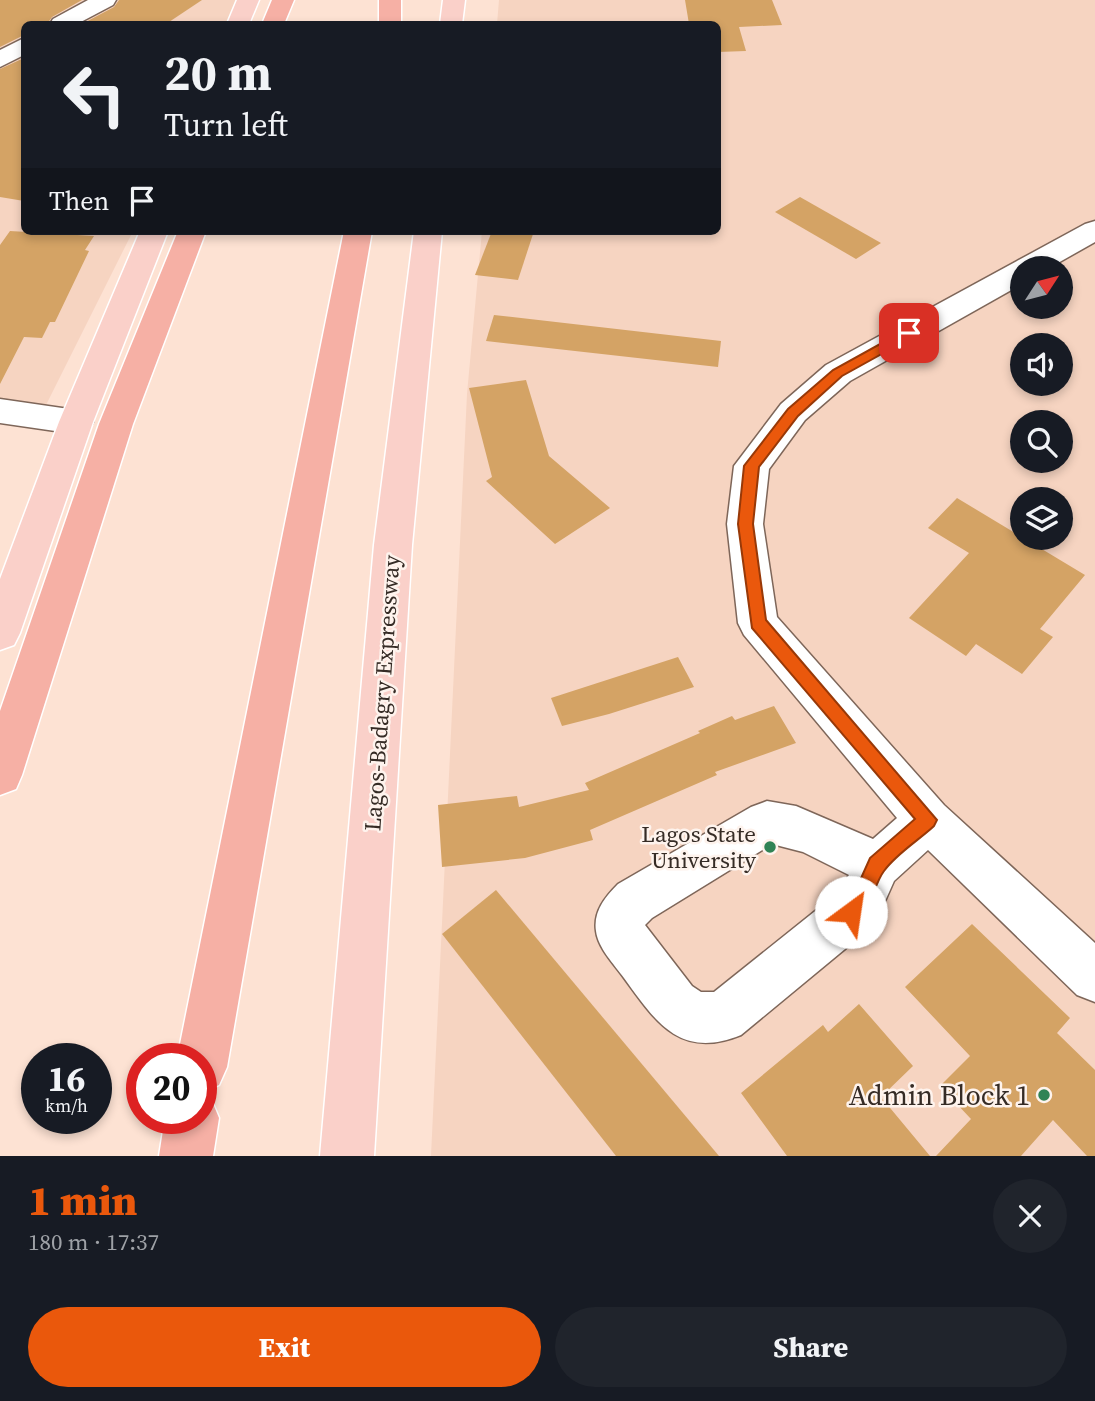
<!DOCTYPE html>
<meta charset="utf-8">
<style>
body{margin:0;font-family:"Source Serif 4",serif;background:#20242c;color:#f1f3f6;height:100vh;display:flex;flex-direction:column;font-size:26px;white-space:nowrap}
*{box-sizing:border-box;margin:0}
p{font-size:23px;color:#9ea1a6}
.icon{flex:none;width:38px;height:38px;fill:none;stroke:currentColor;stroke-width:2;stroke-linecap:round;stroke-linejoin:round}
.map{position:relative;height:1156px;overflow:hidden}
.details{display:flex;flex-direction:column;background:#171b24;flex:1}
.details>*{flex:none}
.hud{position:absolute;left:21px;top:21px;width:700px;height:214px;border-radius:10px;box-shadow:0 4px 10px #0003;background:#171b24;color:#f1f3f6;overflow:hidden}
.needle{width:46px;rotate:54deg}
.buttons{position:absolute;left:1010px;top:256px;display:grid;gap:14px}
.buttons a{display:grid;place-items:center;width:63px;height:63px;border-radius:50%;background:#171b24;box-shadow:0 4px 10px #0003;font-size:35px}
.speed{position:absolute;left:21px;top:1043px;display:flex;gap:14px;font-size:35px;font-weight:700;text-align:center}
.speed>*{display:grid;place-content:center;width:91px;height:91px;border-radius:50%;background:#171b24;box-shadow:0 4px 10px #0003;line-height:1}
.speed small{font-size:18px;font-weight:400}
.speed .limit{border:10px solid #d22;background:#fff;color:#111}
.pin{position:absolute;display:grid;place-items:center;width:60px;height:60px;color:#fff;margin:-30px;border-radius:14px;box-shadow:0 4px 10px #0006}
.me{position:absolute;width:77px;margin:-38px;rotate:31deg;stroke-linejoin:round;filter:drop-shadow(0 0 5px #0008)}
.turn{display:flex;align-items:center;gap:24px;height:147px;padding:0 28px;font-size:32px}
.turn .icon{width:91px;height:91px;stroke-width:2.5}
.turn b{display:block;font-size:49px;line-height:60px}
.then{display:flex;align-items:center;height:66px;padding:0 28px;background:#0003;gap:14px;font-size:26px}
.round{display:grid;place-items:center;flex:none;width:74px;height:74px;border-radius:37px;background:#20242c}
.head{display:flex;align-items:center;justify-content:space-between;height:119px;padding:0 28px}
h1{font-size:42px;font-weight:800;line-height:52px;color:#ea580c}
.action{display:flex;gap:14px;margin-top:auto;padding:14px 28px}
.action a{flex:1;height:80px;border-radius:42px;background:#ea580c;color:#fff;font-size:28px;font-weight:800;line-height:80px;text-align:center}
.action a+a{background:#20242c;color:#f1f3f6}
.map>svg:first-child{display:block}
.built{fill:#f6d4c1;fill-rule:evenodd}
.building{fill:#d4a365}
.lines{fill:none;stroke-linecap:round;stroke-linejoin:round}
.minor-casing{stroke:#7e6659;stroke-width:3}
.major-casing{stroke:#fff;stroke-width:3}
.highway-casing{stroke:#fff;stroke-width:3}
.minor{fill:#fff;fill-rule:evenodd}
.major{fill:#fad0c9;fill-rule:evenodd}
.highway{fill:#f6b0a5;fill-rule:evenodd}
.route{fill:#ea580c;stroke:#983908;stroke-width:2}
.poi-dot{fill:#308355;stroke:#fef3ed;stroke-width:2.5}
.labels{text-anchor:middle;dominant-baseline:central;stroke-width:5;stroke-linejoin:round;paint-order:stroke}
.street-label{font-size:23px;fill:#352b25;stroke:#fef3ed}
.poi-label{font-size:23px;fill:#352b25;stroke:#fef3ed;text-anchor:end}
.near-poi-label{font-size:28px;fill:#352b25;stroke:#fef3ed;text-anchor:end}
</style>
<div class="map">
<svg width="1095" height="1156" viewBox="0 0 1095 1156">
<rect width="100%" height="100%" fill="#fde2d3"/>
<g class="built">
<polygon points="0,0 242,0 232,24 24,24 24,231 133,231 40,417 0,411"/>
<path d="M 499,0 L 1095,0 L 1095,1156 L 431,1156 L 467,394 L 482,231 L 718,231 L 718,24 L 497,24 ZM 1022,268 L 1060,268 L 1060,306 L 1022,306 ZM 1022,345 L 1060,345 L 1060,383 L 1022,383 ZM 1022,422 L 1060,422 L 1060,460 L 1022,460 ZM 1022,499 L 1060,499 L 1060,537 L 1022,537 Z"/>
</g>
<g class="building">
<polygon points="0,0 82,0 52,17 47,24 24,24 24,35 0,47"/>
<polygon points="119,0 202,0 166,24 82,24 114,7"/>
<polygon points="685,0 772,0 782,25 739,27 746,51 718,52 718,24 689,24"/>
<polygon points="24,58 24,201 0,197 0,69"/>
<polygon points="800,197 881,243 856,259 775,212"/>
<polygon points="10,231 94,236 85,250 89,251 55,322 50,322 42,338 24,337 0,384 0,245"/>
<polygon points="492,231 534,231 518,280 475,275"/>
<polygon points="494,315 721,341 718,367 486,341"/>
<polygon points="526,380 549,456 610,508 555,544 486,481 492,477 469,388"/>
<polygon points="957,498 1085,575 1040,629 1053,637 1022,674 976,644 966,656 909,618 969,553 928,528"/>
<polygon points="678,657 694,687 609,714 562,726 551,698"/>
<polygon points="774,706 796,743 715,772 717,775 590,830 593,840 525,858 442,867 438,805 517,796 519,807 589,790 585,783 700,733 698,731 732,716 735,720"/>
<polygon points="496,890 719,1156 616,1156 442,934"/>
<polygon points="972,924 1070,1018 1057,1033 1095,1070 1095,1156 1087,1156 1053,1120 1021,1156 936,1156 971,1119 940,1086 970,1056 905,987"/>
<polygon points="859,1004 913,1066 881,1097 930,1156 787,1156 741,1093 823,1025 828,1032"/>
</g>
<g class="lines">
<g class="minor-casing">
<g id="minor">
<polygon points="88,0 116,0 113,5 77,24 50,24 53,19"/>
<polygon points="24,38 24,55 0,67 0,50"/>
<path d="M 1095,221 L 1095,242 L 1049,268 L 1022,268 L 1022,284 L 850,381 L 805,420 L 769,469 L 763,524 L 777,617 L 944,805 L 1095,943 L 1095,1002 L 1077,995 L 928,850 L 894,881 L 882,908 L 868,930 L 741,1035 C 680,1060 656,1022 624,978 C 614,964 598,948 596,931 C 593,912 605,897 618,884 L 751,807 L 767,801 L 796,806 L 873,839 L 897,818 L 744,635 L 738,623 L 727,524 L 734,466 L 781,404 L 826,365 L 1085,224 ZM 772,844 L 803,852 L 849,875 L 834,896 L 714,992 L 701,992 L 692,986 L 645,925 L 652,918 Z"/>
<polygon points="0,399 76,410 88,413 93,422 88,431 76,434 0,423"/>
</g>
</g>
<g class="major-casing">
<g id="major">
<polygon points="237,0 259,0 249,24 227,24"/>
<polygon points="443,0 465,0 462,24 440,24"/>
<polygon points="140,231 168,231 93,422 20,633 14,645 0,650 0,579 59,422"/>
<polygon points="414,231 442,231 412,545 374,1156 320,1156 374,545"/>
</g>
</g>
<g class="highway-casing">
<g id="highway">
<polygon points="272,0 294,0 284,24 262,24"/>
<rect x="379" y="0" width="22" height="24"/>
<polygon points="178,231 206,231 133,424 22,775 16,789 0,795 0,711 99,424"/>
<polygon points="344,231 372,231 227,1067 219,1085 201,1093 201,1059 177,1059"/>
<polygon points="201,1095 211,1099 219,1118 213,1156 159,1156 165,1118 201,1118"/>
</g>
</g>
<use href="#minor" class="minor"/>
<use href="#major" class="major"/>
<use href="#highway" class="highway"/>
</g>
<path class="route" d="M 909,328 L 916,333 L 914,336 L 842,376 L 798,416 L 759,467 L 753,524 L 766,620 L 937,820 L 934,826 C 919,840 896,854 884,871 C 872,887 872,914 851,922 L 844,919 L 841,912 L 858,885 L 870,858 L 915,819 L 752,628 L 738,524 L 744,466 L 788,409 L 833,370 Z"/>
<g class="poi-dot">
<circle cx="770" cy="847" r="7"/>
<circle cx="1044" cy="1095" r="7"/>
</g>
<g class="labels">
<g class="street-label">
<text transform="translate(382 693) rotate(-86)">Lagos-Badagry Expressway</text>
</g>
<g class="poi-label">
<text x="756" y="834">Lagos State<tspan x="756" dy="26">University</tspan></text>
</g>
<g class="near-poi-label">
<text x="1030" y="1095">Admin Block 1</text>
</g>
</g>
</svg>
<div class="buttons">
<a><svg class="needle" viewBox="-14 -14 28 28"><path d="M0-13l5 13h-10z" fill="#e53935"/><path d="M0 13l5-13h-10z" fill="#9ea1a6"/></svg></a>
<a><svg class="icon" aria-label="sound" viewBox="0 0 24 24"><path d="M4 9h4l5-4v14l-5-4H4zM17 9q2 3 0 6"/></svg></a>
<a><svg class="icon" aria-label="search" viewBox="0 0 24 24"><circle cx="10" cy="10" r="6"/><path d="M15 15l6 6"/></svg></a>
<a><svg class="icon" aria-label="layers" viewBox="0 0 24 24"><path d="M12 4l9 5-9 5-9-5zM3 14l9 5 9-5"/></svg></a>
</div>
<div class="speed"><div>16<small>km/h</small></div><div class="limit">20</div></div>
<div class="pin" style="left:909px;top:333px;background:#d93025"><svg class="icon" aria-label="arrive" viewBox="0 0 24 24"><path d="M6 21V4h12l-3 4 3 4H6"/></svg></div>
<svg class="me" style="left:851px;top:912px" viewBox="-20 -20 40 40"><circle r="19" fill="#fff"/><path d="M0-13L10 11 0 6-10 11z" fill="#ea580c"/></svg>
<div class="hud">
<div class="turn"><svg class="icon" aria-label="left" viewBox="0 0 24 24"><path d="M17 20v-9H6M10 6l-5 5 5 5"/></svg><div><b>20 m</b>Turn left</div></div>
<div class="then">Then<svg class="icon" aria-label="arrive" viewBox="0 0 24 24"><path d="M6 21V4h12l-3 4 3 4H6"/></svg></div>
</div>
</div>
<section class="details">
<div class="head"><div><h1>1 min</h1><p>180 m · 17:37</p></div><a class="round"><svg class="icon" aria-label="close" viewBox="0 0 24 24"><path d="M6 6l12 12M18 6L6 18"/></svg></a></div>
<div class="action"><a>Exit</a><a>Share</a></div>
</section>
